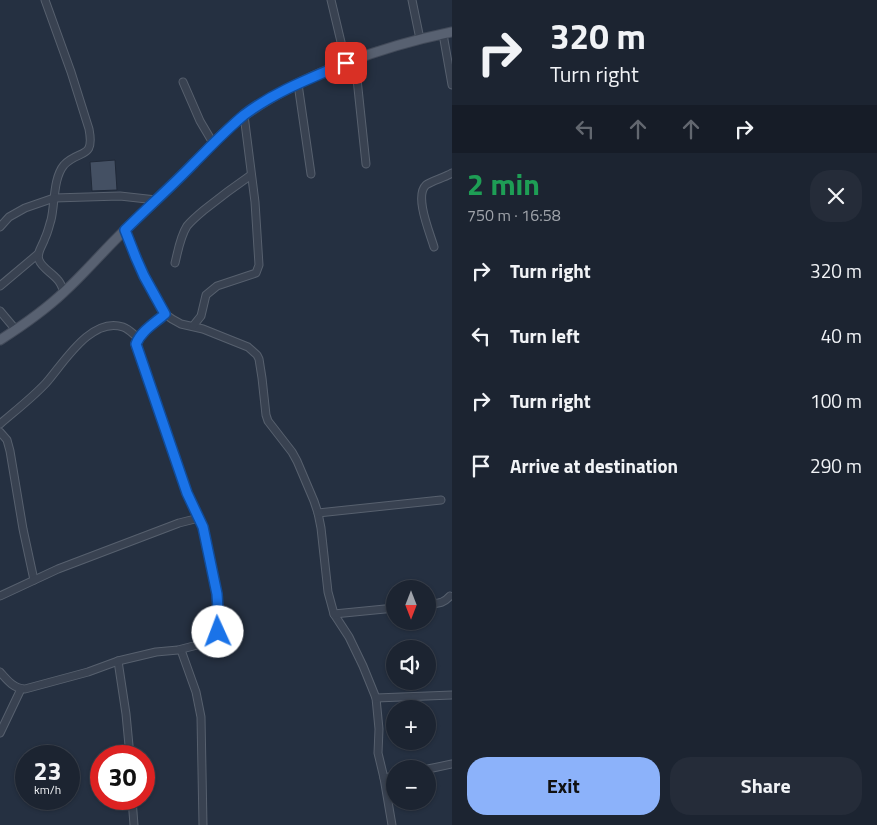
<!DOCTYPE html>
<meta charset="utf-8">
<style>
body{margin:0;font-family:"Titillium Web",sans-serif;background:#252c39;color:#f1f3f6;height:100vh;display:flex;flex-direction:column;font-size:19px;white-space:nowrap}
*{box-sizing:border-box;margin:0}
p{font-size:16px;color:#a0a4ab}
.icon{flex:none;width:28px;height:28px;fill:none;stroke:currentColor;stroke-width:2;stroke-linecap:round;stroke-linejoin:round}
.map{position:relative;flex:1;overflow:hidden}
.side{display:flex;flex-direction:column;background:#1c2431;width:425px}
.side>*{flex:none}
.top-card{background:#1c2431;color:#f1f3f6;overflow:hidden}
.needle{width:32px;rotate:180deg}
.controls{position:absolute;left:386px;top:580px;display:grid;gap:10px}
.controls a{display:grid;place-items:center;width:50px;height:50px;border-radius:50%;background:#1c2431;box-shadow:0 1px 4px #0004,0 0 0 1px #3a414d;font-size:25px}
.speed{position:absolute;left:15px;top:745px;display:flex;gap:10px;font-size:25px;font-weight:700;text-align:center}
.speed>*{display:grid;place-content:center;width:65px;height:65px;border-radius:50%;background:#1c2431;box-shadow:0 1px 4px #0004,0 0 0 1px #3a414d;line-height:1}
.speed small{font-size:12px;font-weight:400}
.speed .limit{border:8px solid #d22;background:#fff;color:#111}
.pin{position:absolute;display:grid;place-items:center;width:42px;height:42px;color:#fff;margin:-21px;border-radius:10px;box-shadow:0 2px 8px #0006}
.me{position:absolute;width:55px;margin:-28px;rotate:358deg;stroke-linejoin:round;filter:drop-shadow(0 0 4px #0008)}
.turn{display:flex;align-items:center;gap:18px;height:105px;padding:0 15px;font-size:22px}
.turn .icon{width:65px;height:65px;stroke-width:2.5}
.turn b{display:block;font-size:35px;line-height:42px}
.lanes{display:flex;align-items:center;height:48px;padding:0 15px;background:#0003;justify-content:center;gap:25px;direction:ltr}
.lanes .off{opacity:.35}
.round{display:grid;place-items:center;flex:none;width:52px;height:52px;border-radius:20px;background:#252c39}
.summary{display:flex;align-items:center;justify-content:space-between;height:85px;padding:0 15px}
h1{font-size:30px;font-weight:700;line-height:38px;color:#1e9e55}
.action{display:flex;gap:10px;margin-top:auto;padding:10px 15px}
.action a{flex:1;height:58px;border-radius:20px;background:#8cb2fa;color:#111;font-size:20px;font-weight:700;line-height:58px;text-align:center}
.action a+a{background:#252c39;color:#f1f3f6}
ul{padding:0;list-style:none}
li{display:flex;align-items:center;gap:15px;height:65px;padding:0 15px}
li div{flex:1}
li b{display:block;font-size:19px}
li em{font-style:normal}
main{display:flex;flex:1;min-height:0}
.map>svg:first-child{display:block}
.building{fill:#445063;stroke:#202938}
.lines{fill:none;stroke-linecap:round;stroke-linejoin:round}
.minor-casing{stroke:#57606e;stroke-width:9}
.major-casing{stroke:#434b5a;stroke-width:11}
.minor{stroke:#394251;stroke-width:7}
.major{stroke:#586171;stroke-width:9}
.route-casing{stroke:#114b97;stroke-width:12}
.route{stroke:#1a73e8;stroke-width:9}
</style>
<main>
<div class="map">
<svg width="452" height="825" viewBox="0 0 452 825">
<rect width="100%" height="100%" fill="#253041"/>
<polygon class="building" points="115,160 117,190 92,191 90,162"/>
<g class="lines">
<g class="minor-casing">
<g id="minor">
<path d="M 45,0 L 71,72 L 89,129 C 95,160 79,149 64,165 C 53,178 55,204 51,220 C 49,226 48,232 45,238 C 43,245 36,253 39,260 C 42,268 51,272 57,279 C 61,283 62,287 64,292"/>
<polyline points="331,0 346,63"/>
<polyline points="412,0 420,39"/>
<polyline points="443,34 452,85"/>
<polyline points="355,60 366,164"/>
<polyline points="183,82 200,121 213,143"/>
<polyline points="298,84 311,174"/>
<polyline points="0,227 9,217 25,208 54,198 120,196 156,200"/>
<polyline points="125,230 136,258 144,275 165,314 172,319 181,324 203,329 248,347 257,355 259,359 262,378 266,415 268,421 292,452 297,461 314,501 318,513 321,528 328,592 334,614 349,637 363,666 376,698 379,729 378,753 384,778 392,825"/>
<path d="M 434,247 C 430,233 414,196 426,185 C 431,181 446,177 452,173"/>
<path d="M 175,263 C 178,251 180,237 187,226 C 192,220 198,215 204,210 C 219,198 235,186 251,175"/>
<polyline points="0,286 38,254"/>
<polyline points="0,311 16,330"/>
<polyline points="193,326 201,316 206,295 217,286 256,273 259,265 255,202 244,115"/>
<path d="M 0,424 C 15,411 32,398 46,383 C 63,364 91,316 123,327 C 129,329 133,334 138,338"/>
<polyline points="0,432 7,440 10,451 23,529 34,580"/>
<polyline points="318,513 441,500"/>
<polyline points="0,596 58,569 179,523 199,518"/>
<path d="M 428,604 C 438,603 443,604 450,596"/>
<polyline points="334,614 395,608"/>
<polyline points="181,650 196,692 201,717 203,825"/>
<polyline points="118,661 126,714 130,756"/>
<path d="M 0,672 C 7,680 14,689 25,689 L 88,672 L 118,661 L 156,652 L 178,650 L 209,642 L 214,638 L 219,632 L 219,624 L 217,594 L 203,527 L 187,493 L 135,344 C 141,331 155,323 165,314"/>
<polyline points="376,698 452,695"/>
<polyline points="0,733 21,689"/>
<polyline points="428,769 452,764"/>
<polyline points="384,778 395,776"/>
<polyline points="132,799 134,825"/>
</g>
</g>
<g class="major-casing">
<path id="major" d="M 0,340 C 22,326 45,310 64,292 C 85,273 104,250 125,230 C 147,208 171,187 193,164 C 210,147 226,128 245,115 C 302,74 384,46 452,32"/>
</g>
<use href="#minor" class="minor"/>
<use href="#major" class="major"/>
</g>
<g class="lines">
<g class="route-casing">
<path id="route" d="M 218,632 L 219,624 L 217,594 L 203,527 L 187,493 L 136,344 C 141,331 155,323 165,314 L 144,276 L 136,258 L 125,230 C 148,207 172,186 194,163 C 210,147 226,130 244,115 C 274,92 311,78 346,63"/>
</g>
<use href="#route" class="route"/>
</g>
</svg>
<div class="controls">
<a><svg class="needle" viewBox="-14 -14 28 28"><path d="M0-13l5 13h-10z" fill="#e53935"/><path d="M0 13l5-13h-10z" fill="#a0a4ab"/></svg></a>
<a><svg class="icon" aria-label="sound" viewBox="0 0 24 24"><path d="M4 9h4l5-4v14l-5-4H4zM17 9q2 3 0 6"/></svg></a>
<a>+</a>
<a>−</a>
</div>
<div class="speed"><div>23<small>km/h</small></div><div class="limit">30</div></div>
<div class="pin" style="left:346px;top:63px;background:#d93025"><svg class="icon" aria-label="arrive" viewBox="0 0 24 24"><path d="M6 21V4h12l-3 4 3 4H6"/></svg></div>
<svg class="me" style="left:218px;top:632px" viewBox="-20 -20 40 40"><circle r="19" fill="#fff"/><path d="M0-13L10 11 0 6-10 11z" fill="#1a73e8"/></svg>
</div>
<section class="side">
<div class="top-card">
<div class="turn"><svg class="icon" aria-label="right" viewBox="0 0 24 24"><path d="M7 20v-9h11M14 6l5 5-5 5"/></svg><div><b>320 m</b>Turn right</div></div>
<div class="lanes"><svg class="icon off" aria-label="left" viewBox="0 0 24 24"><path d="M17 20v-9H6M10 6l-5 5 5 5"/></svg><svg class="icon off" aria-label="ahead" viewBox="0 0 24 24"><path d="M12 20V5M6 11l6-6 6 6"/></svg><svg class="icon off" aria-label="ahead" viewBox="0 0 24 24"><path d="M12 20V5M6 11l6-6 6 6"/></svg><svg class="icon" aria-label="right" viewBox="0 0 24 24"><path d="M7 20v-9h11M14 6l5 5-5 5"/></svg></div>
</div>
<div class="summary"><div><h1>2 min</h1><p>750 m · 16:58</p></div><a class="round"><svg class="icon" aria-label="close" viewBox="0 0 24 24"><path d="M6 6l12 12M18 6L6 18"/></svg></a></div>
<ul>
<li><svg class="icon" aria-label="right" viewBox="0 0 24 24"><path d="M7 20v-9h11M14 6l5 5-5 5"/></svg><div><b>Turn right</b></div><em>320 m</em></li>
<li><svg class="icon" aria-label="left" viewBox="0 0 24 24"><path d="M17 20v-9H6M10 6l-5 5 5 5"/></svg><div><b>Turn left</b></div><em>40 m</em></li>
<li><svg class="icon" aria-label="right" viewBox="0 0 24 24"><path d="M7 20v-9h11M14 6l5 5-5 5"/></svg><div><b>Turn right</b></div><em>100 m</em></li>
<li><svg class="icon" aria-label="arrive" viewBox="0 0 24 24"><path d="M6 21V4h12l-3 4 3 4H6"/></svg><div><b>Arrive at destination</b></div><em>290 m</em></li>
</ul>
<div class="action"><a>Exit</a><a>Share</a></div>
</section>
</main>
